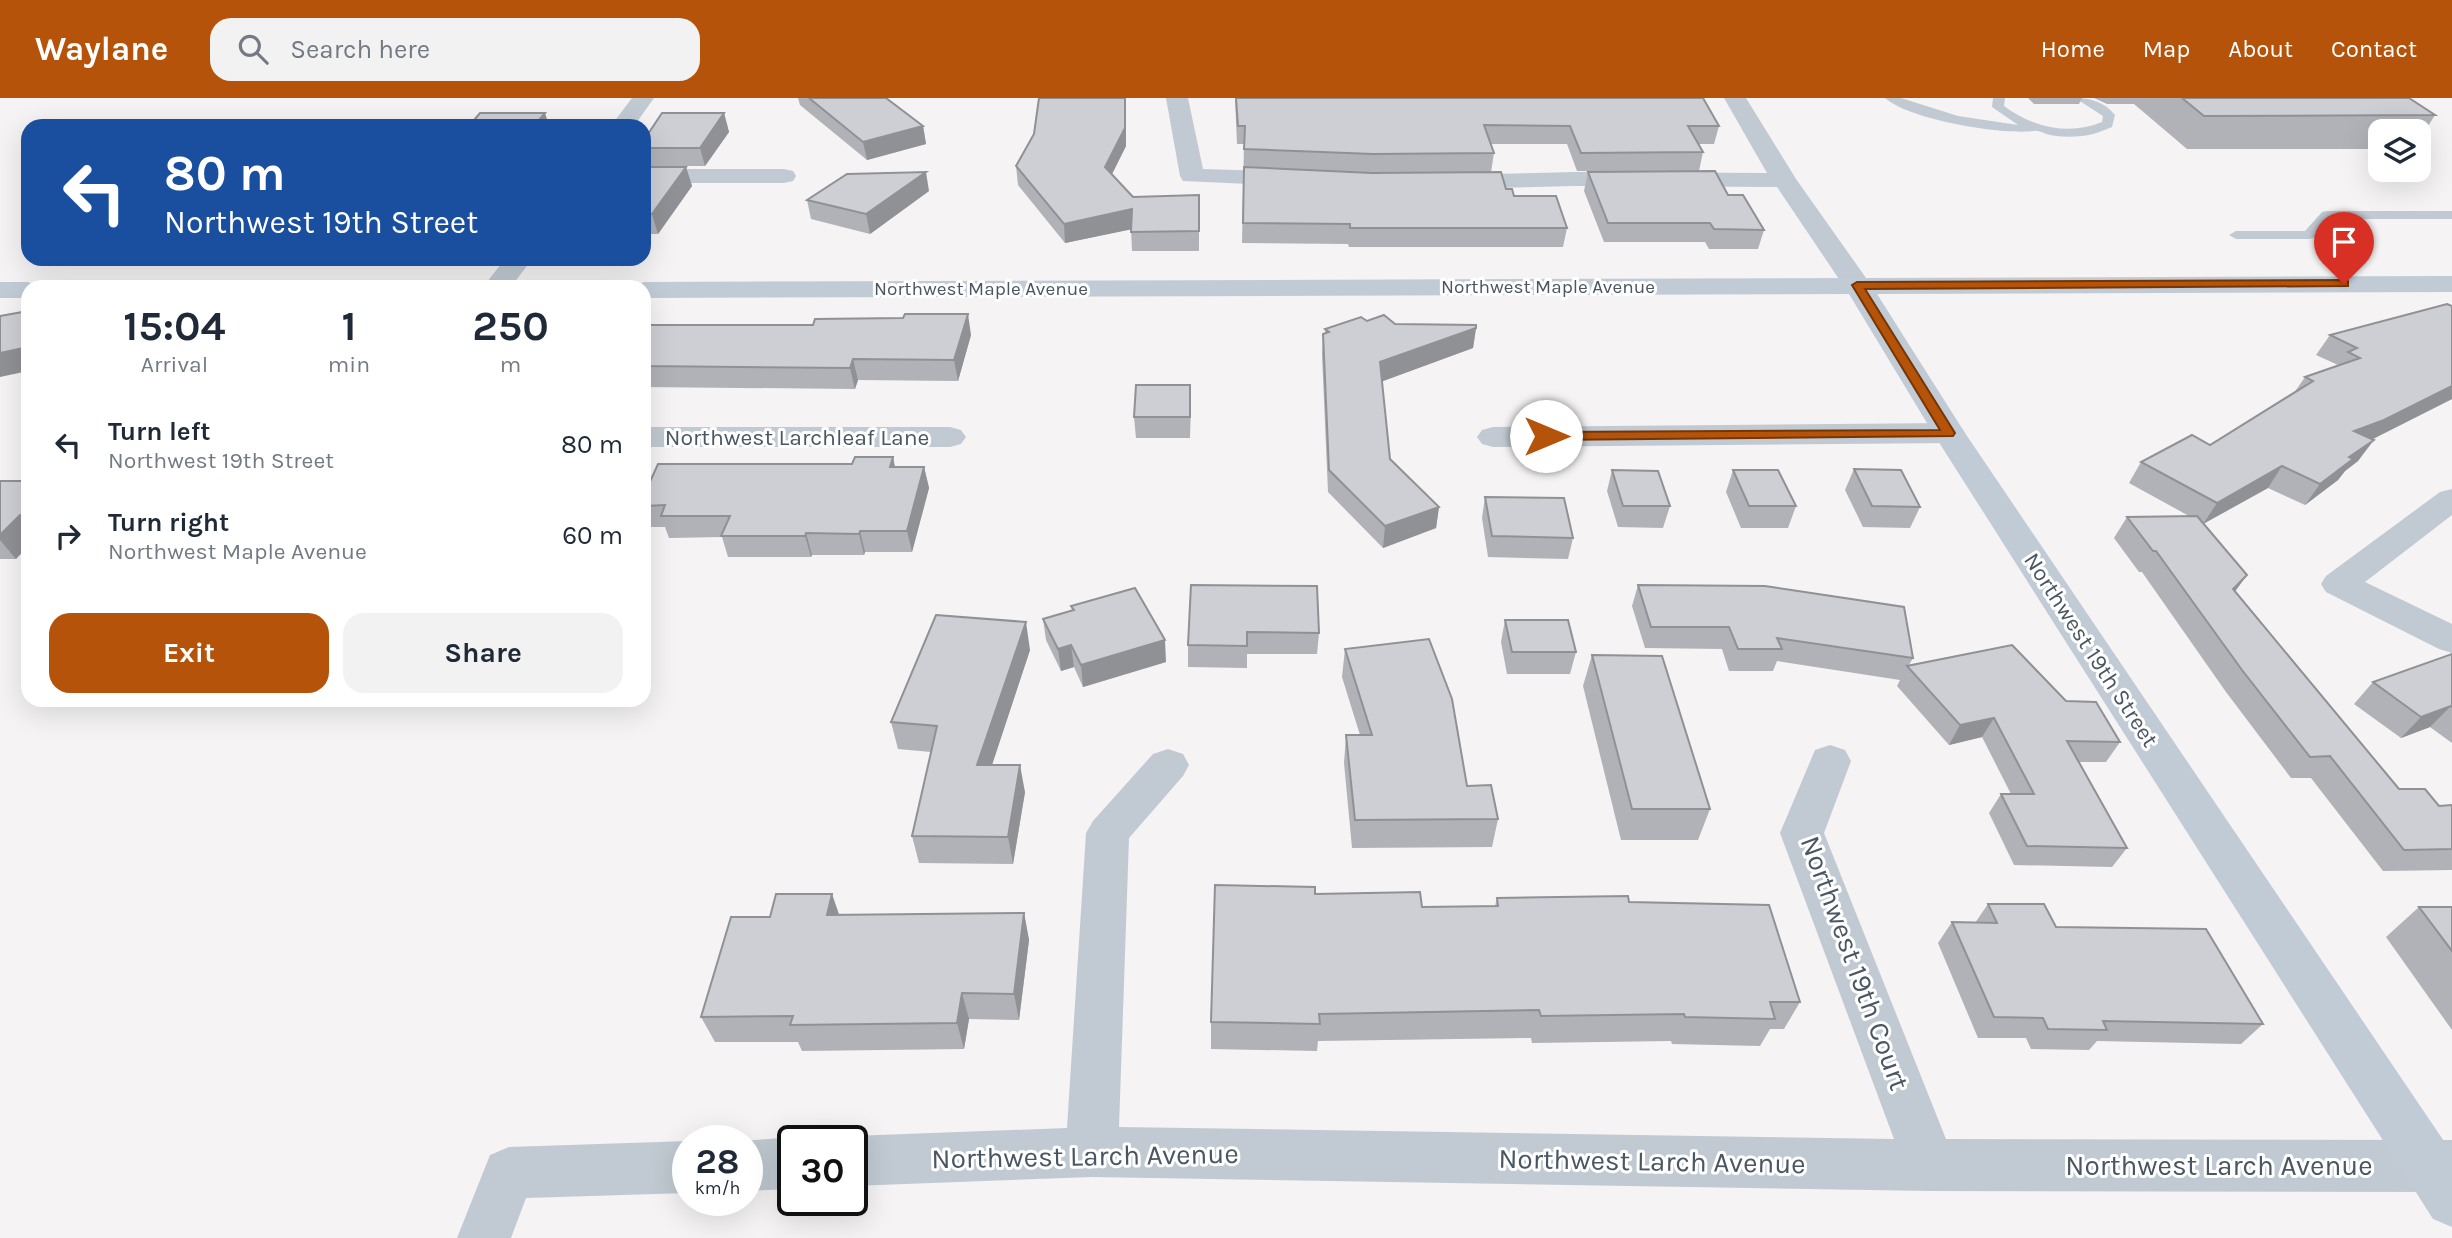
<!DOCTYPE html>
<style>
body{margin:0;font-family:Karla,sans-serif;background:#f2f2f3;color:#1f2937;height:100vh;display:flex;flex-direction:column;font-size:26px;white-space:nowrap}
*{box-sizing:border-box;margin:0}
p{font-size:23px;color:#747a83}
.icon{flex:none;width:38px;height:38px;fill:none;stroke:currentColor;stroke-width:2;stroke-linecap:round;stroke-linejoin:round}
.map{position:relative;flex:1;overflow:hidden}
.sheet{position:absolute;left:21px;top:182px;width:630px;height:427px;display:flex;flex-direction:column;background:#fff;border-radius:21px;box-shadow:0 7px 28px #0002}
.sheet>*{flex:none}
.top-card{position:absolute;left:21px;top:21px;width:630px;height:147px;border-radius:21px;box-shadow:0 7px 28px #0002;background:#1a4fa0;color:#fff;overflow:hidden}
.fabs{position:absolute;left:2368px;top:21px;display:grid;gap:14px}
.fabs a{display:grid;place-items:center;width:63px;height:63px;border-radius:14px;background:#fff;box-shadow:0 7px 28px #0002;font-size:35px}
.speed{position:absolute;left:672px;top:1027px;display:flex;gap:14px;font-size:35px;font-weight:700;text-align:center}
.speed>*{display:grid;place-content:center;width:91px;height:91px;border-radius:50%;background:#fff;box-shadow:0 7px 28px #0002;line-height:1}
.speed small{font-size:18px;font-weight:400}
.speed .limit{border:4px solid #111;border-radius:10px;background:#fff;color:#111}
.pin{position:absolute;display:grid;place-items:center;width:60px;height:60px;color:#fff;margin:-72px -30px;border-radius:50% 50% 50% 0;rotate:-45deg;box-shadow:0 0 7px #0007}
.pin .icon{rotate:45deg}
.me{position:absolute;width:77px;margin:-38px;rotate:90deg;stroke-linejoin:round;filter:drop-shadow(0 0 5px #0008)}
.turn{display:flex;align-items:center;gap:24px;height:147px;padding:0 28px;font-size:32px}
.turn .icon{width:91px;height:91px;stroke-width:2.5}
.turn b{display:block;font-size:49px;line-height:60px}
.eta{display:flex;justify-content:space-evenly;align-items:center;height:119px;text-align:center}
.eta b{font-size:42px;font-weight:700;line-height:49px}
.cta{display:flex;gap:14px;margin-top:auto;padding:14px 28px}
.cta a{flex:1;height:80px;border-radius:21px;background:#b45309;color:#fff;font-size:28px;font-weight:700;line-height:80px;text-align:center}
.cta a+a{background:#f2f2f3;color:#1f2937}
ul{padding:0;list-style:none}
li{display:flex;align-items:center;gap:21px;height:91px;padding:0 28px}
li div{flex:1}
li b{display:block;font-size:26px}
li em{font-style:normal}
header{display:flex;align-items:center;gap:42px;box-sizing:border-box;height:98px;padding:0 35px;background:#b45309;color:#fff}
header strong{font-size:33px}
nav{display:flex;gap:38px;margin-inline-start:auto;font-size:24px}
.search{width:490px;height:63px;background:#f2f2f3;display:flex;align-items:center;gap:18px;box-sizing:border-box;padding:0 24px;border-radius:21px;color:#747a83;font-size:26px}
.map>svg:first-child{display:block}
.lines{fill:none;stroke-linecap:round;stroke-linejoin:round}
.lane{fill:#c1cad2;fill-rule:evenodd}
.street{fill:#c1cad2;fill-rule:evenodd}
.secondary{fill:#c1cbd6;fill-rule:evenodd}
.wall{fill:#b0b2b7}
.shaded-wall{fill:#909195}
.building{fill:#cdcfd5;stroke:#909195;stroke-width:2}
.route{fill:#b45309;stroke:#753606;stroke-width:2}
.labels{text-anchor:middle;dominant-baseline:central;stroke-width:6;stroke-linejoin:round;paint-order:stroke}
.far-street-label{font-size:19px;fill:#4a5661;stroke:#fff}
.street-label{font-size:23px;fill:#4a5661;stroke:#fff}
.near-street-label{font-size:28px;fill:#4a5661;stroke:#fff}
</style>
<header>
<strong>Waylane</strong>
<div class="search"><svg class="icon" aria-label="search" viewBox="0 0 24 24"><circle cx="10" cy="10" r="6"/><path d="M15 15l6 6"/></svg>Search here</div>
<nav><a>Home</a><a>Map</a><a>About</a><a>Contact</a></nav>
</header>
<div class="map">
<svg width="2452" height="1140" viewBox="0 0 2452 1140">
<rect width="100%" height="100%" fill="#f5f3f3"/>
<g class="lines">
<g class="lane">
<path d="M 1885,0 L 1901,0 L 1958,18 L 2018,27 L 1992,9 L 1993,0 L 2005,0 L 2004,8 C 2032,29 2069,38 2102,24 L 2103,18 L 2075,0 C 2092,0 2104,4 2115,17 L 2112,29 C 2102,33 2093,37 2082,38 C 2071,39 2060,39 2050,37 C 2045,36 2038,32 2034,33 C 2002,37 1910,22 1885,0 Z"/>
<polygon points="2327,113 2452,113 2452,121 2331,121 2314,140 2309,141 2236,141 2229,137 2236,133 2305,133 2322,114"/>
</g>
<g class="street">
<polygon points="632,0 654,0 634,28 611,28"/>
<polygon points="1166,0 1188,0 1203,71 1296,74 1305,76 1308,81 1305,86 1296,88 1183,83 1180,78"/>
<polygon points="1724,0 1746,0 1796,81 1871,187 1867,193 1857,195 1847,193 1777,89 1575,88 1450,91 1441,89 1438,84 1441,79 1450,77 1575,74 1767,75"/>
<polygon points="644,71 784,71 793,73 796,78 793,83 784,85 644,85"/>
<polygon points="505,161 532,161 511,189 483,189"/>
<polygon points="1949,325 1960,328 1965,335 1960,342 1949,345 1493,349 1482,346 1477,339 1482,332 1493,329"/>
<polygon points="644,329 950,329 961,332 966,339 961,346 950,349 644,349"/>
<polygon points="2452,391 2452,417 2365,484 2452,526 2452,555 2439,551 2326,494 2321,486 2326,478 2440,394"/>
<polygon points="1830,647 1845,652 1851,663 1824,735 1946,1041 2452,1042 2452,1094 1930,1093 1092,1079 852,1088 852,1043 838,1043 852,1038 1067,1030 1086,735 1093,723 1153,656 1168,651 1183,656 1189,667 1183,678 1129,740 1119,1029 1894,1041 1780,735 1815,652"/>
<polygon points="793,1039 802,1043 793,1043 793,1091 747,1093 747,1043 743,1043"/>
<polygon points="688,1043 688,1095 526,1100 511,1140 457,1140 490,1057 509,1049"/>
</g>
<g class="secondary">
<polygon points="2452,178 2452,194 1877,196 1965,335 2452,1055 2452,1129 2433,1121 1933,335 1849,196 644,200 644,189 632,189 644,184"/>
<polygon points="0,184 28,184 40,189 28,189 28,200 0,200"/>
</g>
</g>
<g class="wall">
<polygon points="798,0 886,0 923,28 926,46 867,62 800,7"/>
<polygon points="1039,0 1126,0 1126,48 1112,76 1133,99 1199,97 1199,153 1132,153 1131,131 1065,145 1018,87 1016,68 1034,36"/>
<polygon points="1235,0 1703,0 1719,28 1714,46 1699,46 1703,54 1699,73 1577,73 1567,46 1490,46 1494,55 1491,74 1514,98 1567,130 1563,149 1349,149 1348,146 1242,145 1244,46 1237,46"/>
<polygon points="2028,0 2082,0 2079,6 2034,6"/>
<polygon points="2094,0 2409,0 2435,17 2418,44 2418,33 2380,33 2380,51 2187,51 2134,6 2107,6"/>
<polygon points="724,15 729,34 705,68 644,68 644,42"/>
<polygon points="644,69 686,69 692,88 658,136 644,136"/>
<polygon points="1588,74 1728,97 1764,132 1758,151 1709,151 1705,144 1604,144 1584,93"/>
<polygon points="929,93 870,136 811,121 807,102"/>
<polygon points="2452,208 2452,301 2372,341 2358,363 2345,373 2338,382 2305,407 2268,390 2203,426 2247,477 2235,493 2399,691 2439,708 2452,707 2452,772 2383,773 2311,680 2291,680 2226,594 2142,474 2139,474 2114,440 2127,419 2189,418 2129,385 2141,364 2210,347 2294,295 2305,279 2338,267 2316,257 2330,237"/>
<polygon points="1367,223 1395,226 1476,230 1473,250 1382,283 1390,361 1439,409 1436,430 1383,450 1328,394 1322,257 1323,236 1325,236 1325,231"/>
<polygon points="644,227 971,237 958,283 858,282 855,291 644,289"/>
<polygon points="1191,307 1190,340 1136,340 1134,319"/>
<polygon points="893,359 895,369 924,369 929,390 912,454 865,454 864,457 812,457 811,459 728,459 722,439 669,440 665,429 647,429 644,421 644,397 852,366"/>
<polygon points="1854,371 1920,409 1910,430 1863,429 1845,392"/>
<polygon points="1612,372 1670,408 1663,430 1618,429 1607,393"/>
<polygon points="1733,372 1796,408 1788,430 1741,430 1726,394"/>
<polygon points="0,383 28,383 28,448 16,461 0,461"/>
<polygon points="1485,399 1573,440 1568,461 1488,459 1482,420"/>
<polygon points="1191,487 1319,535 1317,556 1247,556 1247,570 1188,569 1188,547"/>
<polygon points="1638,487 1913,560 1909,567 2066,603 2120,644 2106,664 2079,664 2127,750 2112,769 2014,767 1989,715 2001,696 2011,696 1982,639 1949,647 1897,588 1900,582 1777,563 1773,573 1729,573 1722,551 1645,550 1632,508"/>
<polygon points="1071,508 1166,564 1083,589 1074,569 1061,573 1046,542 1043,521 1072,513"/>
<polygon points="1505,522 1576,554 1570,576 1507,576 1501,544"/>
<polygon points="1345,551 1498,721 1492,749 1352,750 1344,665 1346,637 1360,637 1342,579"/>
<polygon points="1030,552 992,667 1025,694 1013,766 919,765 912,738 931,654 898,651 891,624"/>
<polygon points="2452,556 2452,645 2430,629 2401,640 2354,606 2373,584"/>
<polygon points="1592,557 1710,711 1698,742 1621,742 1583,588"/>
<polygon points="1315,796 1422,809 1495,808 1497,800 1629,804 1800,904 1784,931 1770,931 1760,948 1672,946 1671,943 1532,945 1531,940 1318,943 1317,953 1211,951 1211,924"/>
<polygon points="1988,806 2056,829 2263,926 2241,946 2097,943 2089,952 2031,951 2026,940 1978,940 1938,845 1952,824 1975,825"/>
<polygon points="2419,809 2452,809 2452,932 2386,839"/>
<polygon points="1024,815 1029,842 1019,922 969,921 964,951 802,953 798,944 715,944 701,919 770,819"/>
</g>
<g class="shaded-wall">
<polygon points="1125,0 1126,0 1126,48 1106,88 1105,69"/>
<polygon points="545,15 549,28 534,28"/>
<polygon points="724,15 729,34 705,68 700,50"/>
<polygon points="923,28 926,46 867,62 863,44"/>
<polygon points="686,69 692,88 658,136 652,116"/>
<polygon points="926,74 929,93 870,136 866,116"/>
<polygon points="1132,111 1133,131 1065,145 1064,126"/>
<polygon points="968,216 971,237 958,283 954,262"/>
<polygon points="1476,230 1473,250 1378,285 1380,264"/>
<polygon points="28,249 28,273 0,279 0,255"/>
<polygon points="853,261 858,282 855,291 850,270"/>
<polygon points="2452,288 2452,301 2369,343 2354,333"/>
<polygon points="2374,342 2358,363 2345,373 2338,382 2305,407 2320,386 2349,359"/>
<polygon points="893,359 897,380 890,369"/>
<polygon points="2282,368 2268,390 2203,426 2217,405"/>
<polygon points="924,369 929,390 912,454 907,433"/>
<polygon points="1439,409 1436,430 1383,450 1385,428"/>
<polygon points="20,417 28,427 28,448 16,461 0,442 0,437"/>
<polygon points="860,433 865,454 864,457 859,436"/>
<polygon points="806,435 812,457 811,459 805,438"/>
<polygon points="2247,477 2231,499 2233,491"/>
<polygon points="1026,524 1030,552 983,694 977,667"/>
<polygon points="1165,542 1166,564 1083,589 1081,567"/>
<polygon points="1071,547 1074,569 1061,573 1058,551"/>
<polygon points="2451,608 2430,629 2401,640 2421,619"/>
<polygon points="1994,620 1982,639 1949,647 1960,627"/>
<polygon points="1020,667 1025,694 1013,766 1008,739"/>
<polygon points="832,796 841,822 827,817"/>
<polygon points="1024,815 1029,842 1019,922 1014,896"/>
<polygon points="962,895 969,921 964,951 957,925"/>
</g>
<g class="building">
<polygon points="809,0 886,0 923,28 863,44"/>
<polygon points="1039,0 1125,0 1125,30 1105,69 1133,99 1199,97 1199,133 1131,134 1132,111 1064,126 1016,68 1034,36"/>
<polygon points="1236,0 1703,0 1719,28 1688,28 1703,54 1581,55 1570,28 1484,27 1494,55 1373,56 1244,51 1245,28 1238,28"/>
<polygon points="2182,0 2409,0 2435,17 2204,18"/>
<polygon points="480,15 545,15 534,28 469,28"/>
<polygon points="662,15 724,15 700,50 644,50 644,42"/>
<polygon points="644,69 686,69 652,116 644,116"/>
<polygon points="1244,69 1372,75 1501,74 1506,91 1512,91 1514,98 1556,98 1567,130 1350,130 1350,126 1243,125"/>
<polygon points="1715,73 1728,97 1743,97 1764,132 1714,131 1710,125 1608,125 1588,74"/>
<polygon points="926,74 866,116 807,102 847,76"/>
<polygon points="2447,206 2452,208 2452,288 2384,322 2354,333 2374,342 2349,359 2353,361 2320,386 2282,368 2217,405 2141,364 2192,337 2210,347 2313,283 2305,279 2360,260 2348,254 2357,250 2330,237"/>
<polygon points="28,213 28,249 0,255 0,218"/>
<polygon points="905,216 968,216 954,262 853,261 850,270 644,268 644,227 813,227 815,221 903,220"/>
<polygon points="1384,217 1395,226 1476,227 1476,230 1380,264 1390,361 1439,409 1385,428 1329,372 1323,236 1329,234 1325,231 1361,219 1367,223"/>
<polygon points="1136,287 1190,287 1190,319 1134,319"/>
<polygon points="855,359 893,359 890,369 924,369 907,433 860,433 859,436 806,435 805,438 721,438 730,418 661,418 665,407 644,408 644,397 658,366 852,366"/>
<polygon points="1854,371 1901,372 1920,409 1872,408"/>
<polygon points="1612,372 1658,373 1670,408 1623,408"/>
<polygon points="1733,372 1778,372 1796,408 1749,408"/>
<polygon points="0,383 28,383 28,417 20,417 0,437"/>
<polygon points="1485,399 1564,400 1573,440 1492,438"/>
<polygon points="2197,418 2247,477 2233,491 2399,691 2425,691 2439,708 2452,707 2452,751 2404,752 2330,658 2310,659 2242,572 2156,453 2153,453 2127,419"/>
<polygon points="1191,487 1317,488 1319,535 1247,534 1247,548 1188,547"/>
<polygon points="1638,487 1765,488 1904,509 1913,560 1777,540 1782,551 1738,551 1729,529 1651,529"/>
<polygon points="1135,490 1165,542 1081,567 1071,547 1058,551 1043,521 1074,512 1071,508"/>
<polygon points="936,517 1026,524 977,667 1020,667 1008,739 912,738 937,628 891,624"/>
<polygon points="1505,522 1568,522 1576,554 1512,554"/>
<polygon points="1429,541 1452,601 1467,688 1491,687 1498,721 1355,722 1346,637 1372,637 1345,551"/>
<polygon points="2012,547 2066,603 2096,604 2120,644 2067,643 2127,750 2027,748 2001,696 2034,696 1994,620 1960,627 1907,568"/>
<polygon points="2452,556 2452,609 2451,608 2421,619 2373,584"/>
<polygon points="1592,557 1662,558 1710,711 1632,711"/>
<polygon points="1215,787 1315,789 1315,796 1420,794 1422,809 1498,808 1497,800 1628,798 1629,804 1769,807 1800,904 1770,904 1775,921 1685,919 1684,916 1541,918 1539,912 1319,916 1320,926 1211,924"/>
<polygon points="776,796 832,796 827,817 1024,815 1014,896 962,895 957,925 790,927 793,918 701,919 731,819 770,819"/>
<polygon points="1988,806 2044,806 2056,829 2206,831 2263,926 2103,923 2107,932 2048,931 2043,920 1994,919 1952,824 1997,825"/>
<polygon points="2419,809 2452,809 2452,853"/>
</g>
<polygon class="route" points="2344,182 2348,183 2348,188 1865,191 1955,335 1953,338 1546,342 1540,338 1546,334 1940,332 1852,187 1857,184"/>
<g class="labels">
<g class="far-street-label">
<text x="1548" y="189">Northwest Maple Avenue</text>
<text x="981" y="191">Northwest Maple Avenue</text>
</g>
<g class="street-label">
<text x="797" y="339">Northwest Larchleaf Lane</text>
<text transform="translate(2091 552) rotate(57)">Northwest 19th Street</text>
</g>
<g class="near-street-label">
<text transform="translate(1855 865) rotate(70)">Northwest 19th Court</text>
<text transform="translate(1085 1058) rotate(-1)">Northwest Larch Avenue</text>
<text transform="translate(1652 1063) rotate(1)">Northwest Larch Avenue</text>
<text x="2219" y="1067">Northwest Larch Avenue</text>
</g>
</g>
</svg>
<div class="fabs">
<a><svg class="icon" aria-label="layers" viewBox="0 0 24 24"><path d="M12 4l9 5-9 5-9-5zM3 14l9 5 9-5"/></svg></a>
</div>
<div class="speed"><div>28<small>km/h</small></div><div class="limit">30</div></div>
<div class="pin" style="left:2344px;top:186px;background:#d93025"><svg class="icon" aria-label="arrive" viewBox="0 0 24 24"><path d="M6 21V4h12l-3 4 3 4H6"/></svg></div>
<svg class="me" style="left:1546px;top:338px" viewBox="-20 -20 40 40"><circle r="19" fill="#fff"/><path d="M0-13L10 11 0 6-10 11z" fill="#b45309"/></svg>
<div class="top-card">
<div class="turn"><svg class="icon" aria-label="left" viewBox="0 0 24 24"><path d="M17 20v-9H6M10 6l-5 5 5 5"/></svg><div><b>80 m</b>Northwest 19th Street</div></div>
</div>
<section class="sheet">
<div class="eta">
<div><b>15:04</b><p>Arrival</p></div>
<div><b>1</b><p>min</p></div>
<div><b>250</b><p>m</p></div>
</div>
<ul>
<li><svg class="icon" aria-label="left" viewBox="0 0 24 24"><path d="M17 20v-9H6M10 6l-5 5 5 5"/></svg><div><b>Turn left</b><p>Northwest 19th Street</p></div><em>80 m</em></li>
<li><svg class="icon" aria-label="right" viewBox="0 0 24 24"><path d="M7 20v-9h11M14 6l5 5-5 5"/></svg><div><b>Turn right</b><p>Northwest Maple Avenue</p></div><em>60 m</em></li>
</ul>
<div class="cta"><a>Exit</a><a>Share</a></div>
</section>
</div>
